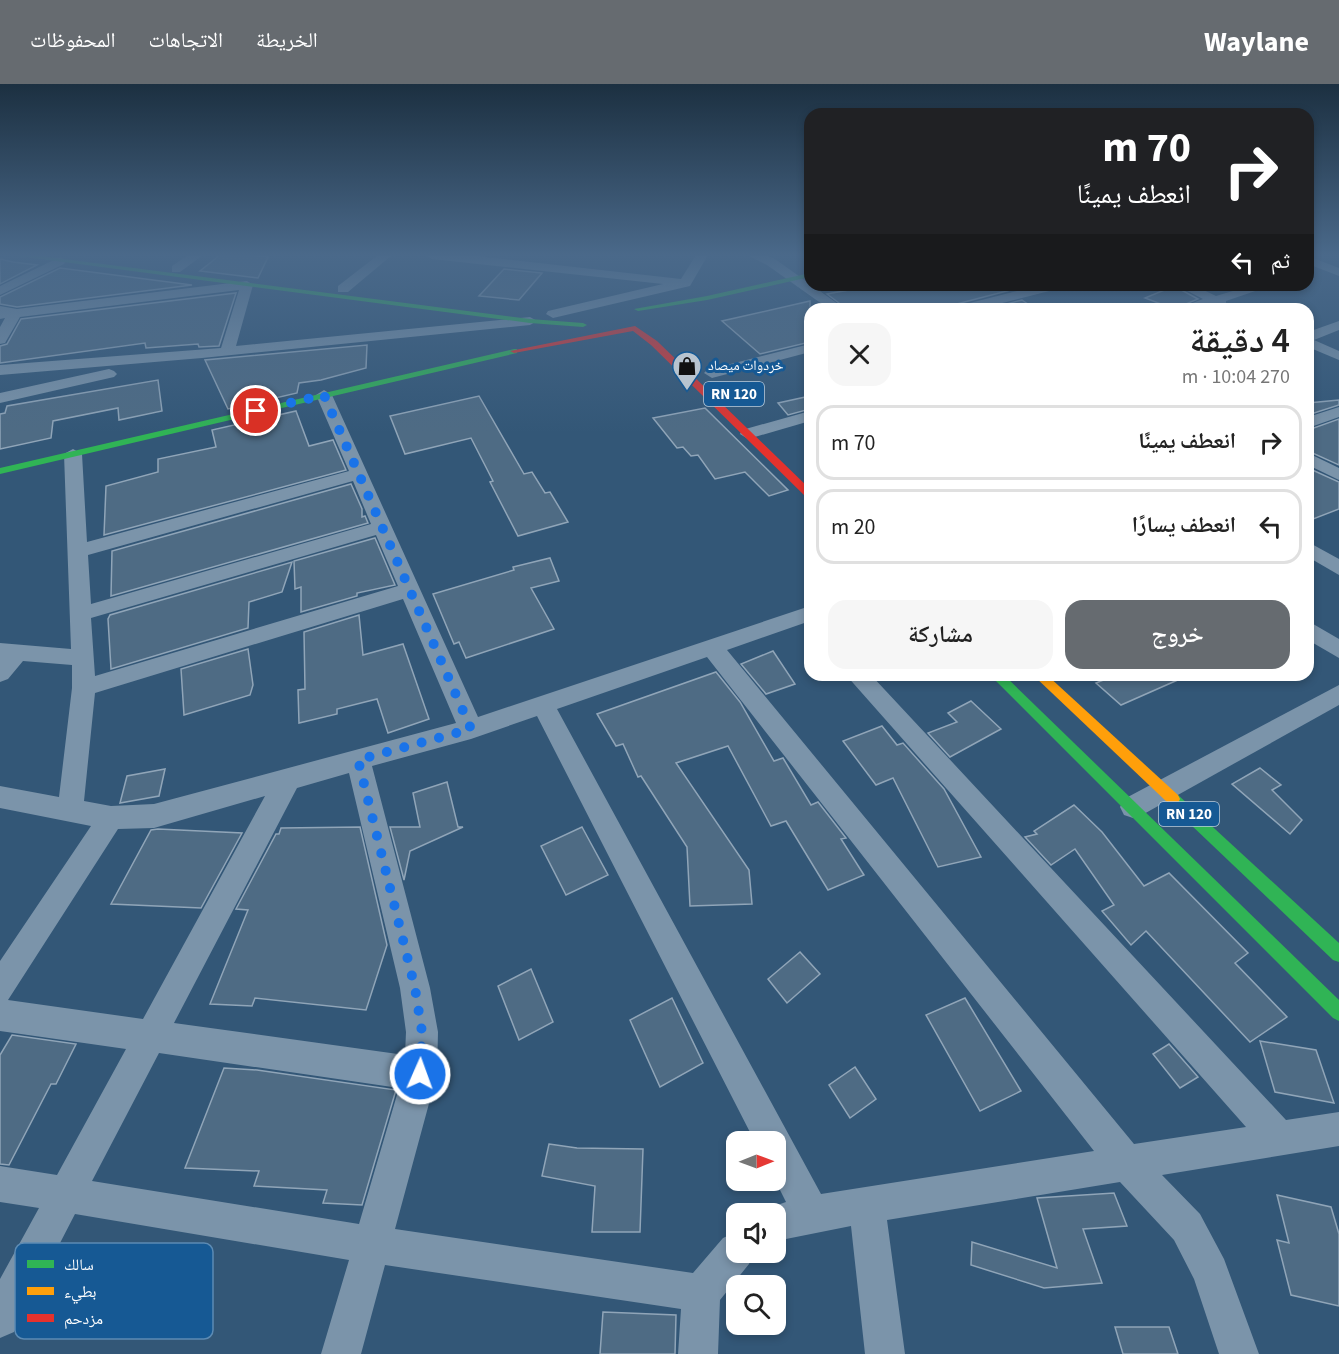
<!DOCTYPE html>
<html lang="ar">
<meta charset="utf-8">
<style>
body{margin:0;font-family:"Source Sans 3","Noto Naskh Arabic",sans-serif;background:#f6f6f6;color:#222;direction:rtl;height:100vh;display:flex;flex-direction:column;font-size:22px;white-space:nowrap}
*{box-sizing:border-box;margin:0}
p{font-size:20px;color:#767676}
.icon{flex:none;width:33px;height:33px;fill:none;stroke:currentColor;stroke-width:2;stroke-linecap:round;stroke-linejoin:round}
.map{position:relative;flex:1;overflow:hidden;direction:ltr}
.details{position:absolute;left:804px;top:219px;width:510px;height:378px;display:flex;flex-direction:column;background:#fff;border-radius:18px;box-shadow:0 3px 9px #0003;direction:rtl}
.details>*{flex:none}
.top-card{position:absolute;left:804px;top:24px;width:510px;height:183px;border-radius:18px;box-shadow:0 3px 9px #0003;direction:rtl;background:#202124;color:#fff;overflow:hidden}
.needle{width:39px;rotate:89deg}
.tools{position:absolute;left:726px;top:1047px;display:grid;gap:12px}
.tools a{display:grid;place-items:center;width:60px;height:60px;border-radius:12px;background:#fff;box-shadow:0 3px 9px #0003;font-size:30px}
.pin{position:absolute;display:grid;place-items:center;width:51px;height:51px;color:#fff;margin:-26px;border:3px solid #fff;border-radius:50%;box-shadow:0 2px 6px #0007}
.me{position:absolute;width:66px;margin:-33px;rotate:2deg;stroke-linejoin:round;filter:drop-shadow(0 0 4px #0008)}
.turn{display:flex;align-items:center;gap:21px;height:126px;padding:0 24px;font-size:27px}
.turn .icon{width:78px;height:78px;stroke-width:2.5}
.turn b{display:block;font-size:42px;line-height:51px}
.then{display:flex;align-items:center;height:57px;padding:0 24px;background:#0003;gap:12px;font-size:22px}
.round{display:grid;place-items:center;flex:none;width:63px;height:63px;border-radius:18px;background:#f6f6f6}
.headline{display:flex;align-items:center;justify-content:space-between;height:102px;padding:0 24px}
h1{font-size:36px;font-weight:600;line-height:45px}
.action{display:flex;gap:12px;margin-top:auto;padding:12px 24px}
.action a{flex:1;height:69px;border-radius:18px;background:#666b70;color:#fff;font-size:24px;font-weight:600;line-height:69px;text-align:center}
.action a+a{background:#f6f6f6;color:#222}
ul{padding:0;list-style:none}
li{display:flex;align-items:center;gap:18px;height:75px;margin:0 12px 9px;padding:0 12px;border:3px solid #e0e0e0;border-radius:18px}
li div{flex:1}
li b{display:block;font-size:22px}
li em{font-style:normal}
header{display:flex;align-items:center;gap:36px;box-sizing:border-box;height:84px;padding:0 30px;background:#666b70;color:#fff}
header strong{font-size:28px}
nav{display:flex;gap:33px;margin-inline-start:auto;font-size:21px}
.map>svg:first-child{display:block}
.building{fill:#4e6b84;stroke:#90a5b8;stroke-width:1.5}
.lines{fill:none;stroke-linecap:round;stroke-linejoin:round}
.street{fill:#7b94aa;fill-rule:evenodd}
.fast{fill:#30b455;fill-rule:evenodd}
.slow{fill:#ff9f0a;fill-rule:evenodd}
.jam{fill:#e5322d;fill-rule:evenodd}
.route{stroke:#1a73e8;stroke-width:10;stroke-dasharray:0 18}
.labels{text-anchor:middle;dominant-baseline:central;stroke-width:6;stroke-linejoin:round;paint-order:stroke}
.far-poi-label{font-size:14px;fill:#fff;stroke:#165994;text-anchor:start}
.shield{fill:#165994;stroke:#b9cddf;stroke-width:1.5}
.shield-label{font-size:15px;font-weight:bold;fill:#fff}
.key{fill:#165994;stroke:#5c8bb4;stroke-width:1.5}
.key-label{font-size:16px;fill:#fff}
</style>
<header>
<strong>Waylane</strong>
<nav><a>الخريطة</a><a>الاتجاهات</a><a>المحفوظات</a></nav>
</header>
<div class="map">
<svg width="1339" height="1270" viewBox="0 0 1339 1270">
<rect width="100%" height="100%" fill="#335777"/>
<g class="building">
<polygon points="220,171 251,171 268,173 258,194 200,187"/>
<polygon points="0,175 13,178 37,181 0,200"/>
<polygon points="60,184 192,201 17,223 0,220 0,213"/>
<polygon points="504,185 542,189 519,216 479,212"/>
<polygon points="877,201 997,201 1007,207 957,220 954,225 847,225 827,210"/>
<polygon points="1174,202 1198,215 1174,225 1145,214"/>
<polygon points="236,209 219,262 199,263 198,260 146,264 145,259 0,279 0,262 7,260 21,235"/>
<polygon points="1022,216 1035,225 988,225"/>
<polygon points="810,217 810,258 760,270 722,237"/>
<polygon points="367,261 366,284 321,296 299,299 297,309 228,325 205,276"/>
<polygon points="158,296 162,327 119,336 118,324 53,337 51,354 0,365 0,330 5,329 7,322"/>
<polygon points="479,312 524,390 532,388 545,409 550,408 568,438 518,452 490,398 493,397 471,354 405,370 390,332"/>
<polygon points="810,312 810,325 788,331 778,319"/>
<polygon points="1339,316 1339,321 1308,331 1308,319"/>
<polygon points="705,324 788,406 769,412 745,388 715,395 698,371 691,372 683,363 677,364 653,334"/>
<polygon points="296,327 309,362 333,356 346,386 104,451 106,402 158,388 158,375 216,363 212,346"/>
<polygon points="1339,335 1339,381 1308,367 1308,346"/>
<polygon points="1308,384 1339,398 1339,425 1308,437"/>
<polygon points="351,400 362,425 362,433 365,432 368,439 111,512 112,467"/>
<polygon points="375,454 395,501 357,509 357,512 301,528 301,503 295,505 294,477"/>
<polygon points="550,474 559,497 531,504 554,545 466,574 459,558 454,560 433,510 514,486 513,483"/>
<polygon points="292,478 282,508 249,518 248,544 111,585 108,535 110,531"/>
<polygon points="359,531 363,571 403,560 429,635 388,649 377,615 337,625 337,630 299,639 298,606 305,605 304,548"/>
<polygon points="248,565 253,601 250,611 184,631 181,585"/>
<polygon points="773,567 795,600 766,610 741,580"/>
<polygon points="716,588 740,618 774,677 783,674 811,721 818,718 846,754 841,755 864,791 828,806 786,737 771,742 728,662 676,679 749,786 752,820 690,822 687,763 641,692 638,693 623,660 616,662 597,630"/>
<polygon points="1116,591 1189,591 1121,621 1096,599"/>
<polygon points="971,617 1001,645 950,673 928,649 957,638 948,629"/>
<polygon points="882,642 897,661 903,659 944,705 981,773 938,783 893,694 876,701 843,657"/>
<polygon points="1260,684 1281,701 1272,706 1302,736 1290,750 1232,700"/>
<polygon points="165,685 159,712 120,719 127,692"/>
<polygon points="447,698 458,743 463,743 410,767 404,796 390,743 420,743 413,709"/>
<polygon points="1074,721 1102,748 1144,802 1169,789 1248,869 1235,879 1287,933 1250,958 1146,847 1131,861 1102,827 1114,821 1075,765 1051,781 1025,753 1037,750 1034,747"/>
<polygon points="360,743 387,861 366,926 255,914 252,922 210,920 248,826 236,825 276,750 279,750 281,744"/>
<polygon points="582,743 608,791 566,811 541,762"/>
<polygon points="158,745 242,749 201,824 111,820 151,746"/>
<polygon points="800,868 820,890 787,919 768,895"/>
<polygon points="531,885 553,938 519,956 498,902"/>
<polygon points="672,914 703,979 660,1003 630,936"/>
<polygon points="965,914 1021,1007 980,1027 926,931"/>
<polygon points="12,951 76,960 56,1000 51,1000 9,1081 0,1080 0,971"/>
<polygon points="1260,957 1316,966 1334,1019 1275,1008"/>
<polygon points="1169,960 1198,993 1180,1004 1153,970"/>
<polygon points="855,983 876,1015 850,1034 829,1001"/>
<polygon points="224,984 257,986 396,1006 362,1121 323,1119 327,1106 254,1102 259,1087 185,1084"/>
<polygon points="549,1060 577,1064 643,1065 640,1148 592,1148 595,1102 542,1092"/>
<polygon points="1114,1109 1127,1142 1083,1145 1102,1199 1044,1204 971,1181 972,1158 1057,1184 1037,1114"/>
<polygon points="1277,1111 1331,1123 1339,1150 1339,1222 1291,1211 1277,1156 1289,1159"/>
<polygon points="603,1228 676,1231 675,1270 600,1270"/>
<polygon points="1115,1243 1169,1243 1178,1270 1123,1270"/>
</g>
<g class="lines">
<g class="street">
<polygon points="188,171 203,171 180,188 172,188 172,182"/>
<polygon points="378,171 392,171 348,208 338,208 338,202"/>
<polygon points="426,171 469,171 681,195 696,171 708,171 690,202 553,234 546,230 548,227 663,200 432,175"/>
<polygon points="747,171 765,171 775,175 845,225 829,225 767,181"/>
<polygon points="1308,172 1339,184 1339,192 1308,180"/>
<polygon points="60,173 66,177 64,180 0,211 0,202"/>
<polygon points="247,197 253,201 236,262 530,233 537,237 530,241 202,274 0,291 0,281 221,264 239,206 20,233 5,259 0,260 0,243 5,234 0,235 0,222 17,225"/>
<polygon points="1041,201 1062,201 1061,204 979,225 956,225 958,222"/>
<polygon points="1176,201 1193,201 1216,212 1253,201 1273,201 1226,217 1226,222 1177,225 1203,215"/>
<polygon points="1339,237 1339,246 1314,256 1339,267 1339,276 1308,263 1308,248"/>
<polygon points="810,260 810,268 712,294 704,289 707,286"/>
<polygon points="109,285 114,287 117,290 114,293 0,319 0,309"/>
<path d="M 324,306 L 332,311 L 478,633 L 810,522 L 810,537 L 727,566 L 1134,1060 L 1246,1043 L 846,591 L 871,591 L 1286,1036 L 1339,1028 L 1339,1062 L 1162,1091 L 1200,1130 L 1224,1175 L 1259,1270 L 1219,1270 L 1194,1195 L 1174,1156 L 1120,1098 L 887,1136 L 905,1270 L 865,1270 L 851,1142 L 776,1157 L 776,1130 L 762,1130 L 763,1126 L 786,1118 L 775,1096 L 776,1058 L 755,1058 L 537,632 L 471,655 L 372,682 L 430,904 L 438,948 L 437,990 L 395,1145 L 693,1189 L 723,1154 L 736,1148 L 736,1168 L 754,1168 L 749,1180 L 720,1216 L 718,1270 L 678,1270 L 681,1225 L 385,1181 L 361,1270 L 321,1270 L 349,1176 L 75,1130 L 14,1248 L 0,1254 L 0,1195 L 39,1124 L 0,1118 L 0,1082 L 57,1091 L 126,965 L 0,947 L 0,877 L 91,742 L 0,724 L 0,702 L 59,713 L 72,604 L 72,581 L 23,577 L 8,595 L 0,598 L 0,559 L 71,565 L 64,370 L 73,365 L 82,370 L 87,458 L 349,387 L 316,311 ZM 353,397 L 371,440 L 91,520 L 88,471 ZM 376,451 L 398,502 L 95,592 L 91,534 ZM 403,515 L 456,639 L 154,720 L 111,722 L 84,717 L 95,609 ZM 707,573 L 1094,1067 L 821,1110 L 557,625 ZM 349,689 L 400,904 L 406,948 L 405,971 L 174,939 L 297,704 ZM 265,712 L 143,935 L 8,916 L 118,745 L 154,744 ZM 159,969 L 399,1004 L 359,1140 L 92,1097 Z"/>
<polygon points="1339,323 1339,333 1308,344 1308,333"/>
<polygon points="810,327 810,337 748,355 740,350 742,346"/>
<polygon points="1308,369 1339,384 1339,396 1308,381"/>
<polygon points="1308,458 1339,475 1339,491 1308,473"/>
<polygon points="1308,537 1339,555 1339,574 1308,556"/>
<polygon points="1339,601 1339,621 1142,731 1133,734 1124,731 1120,723 1124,715"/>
</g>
<g class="fast">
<polygon points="10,171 33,171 530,235 583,239 587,241 583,243 530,239"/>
<polygon points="810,189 810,193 707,216 638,227 634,225 707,212"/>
<polygon points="514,265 517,265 517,269 0,390 0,384"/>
<polygon points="990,591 1004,591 1339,916 1339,937 1333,934"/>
<polygon points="1173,709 1178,711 1339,859 1339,878 1333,876 1168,719 1166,715 1168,711"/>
</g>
<polygon class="slow" points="1033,591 1047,591 1178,711 1180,715 1178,719 1173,721 1168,719"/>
<polygon class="jam" points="635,242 657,257 810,405 810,414 806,413 651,261 633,247 514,269 510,267"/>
</g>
<linearGradient id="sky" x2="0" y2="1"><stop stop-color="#1c3041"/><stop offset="0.49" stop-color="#4a698a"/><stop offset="1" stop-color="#4a698a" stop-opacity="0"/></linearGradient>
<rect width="1339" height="349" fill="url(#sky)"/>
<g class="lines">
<polyline class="route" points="256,327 324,311 471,645 358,676 415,904 422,948 420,990"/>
</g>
<defs>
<g id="shop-pin" transform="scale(1.5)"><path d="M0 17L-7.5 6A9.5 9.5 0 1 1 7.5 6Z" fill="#b8c4cf" stroke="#165994"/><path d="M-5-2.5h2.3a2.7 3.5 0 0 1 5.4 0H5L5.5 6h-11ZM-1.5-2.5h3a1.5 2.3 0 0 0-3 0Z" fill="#111"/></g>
</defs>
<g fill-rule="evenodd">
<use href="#shop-pin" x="687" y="282"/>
</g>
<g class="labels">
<g class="far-poi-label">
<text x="708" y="282">خردوات ميصاد</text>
</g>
<g class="shield">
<rect x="704" y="298" width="60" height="24" rx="4.5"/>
<rect x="1159" y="718" width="60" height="24" rx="4.5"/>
</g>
<g class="shield-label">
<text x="734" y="310">RN 120</text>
<text x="1189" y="730">RN 120</text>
</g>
</g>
<rect x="15" y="1159" width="198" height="96" rx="9" class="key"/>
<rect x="27" y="1176" width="27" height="8" fill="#30b455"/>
<rect x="27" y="1203" width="27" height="8" fill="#ff9f0a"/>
<rect x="27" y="1230" width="27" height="8" fill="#e5322d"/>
<g class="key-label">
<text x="64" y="1186">سالك</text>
<text x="64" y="1213">بطيء</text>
<text x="64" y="1240">مزدحم</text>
</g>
</svg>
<div class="tools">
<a><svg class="needle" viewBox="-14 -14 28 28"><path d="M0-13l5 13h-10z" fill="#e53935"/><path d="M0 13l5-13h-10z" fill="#767676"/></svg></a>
<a><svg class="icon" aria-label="sound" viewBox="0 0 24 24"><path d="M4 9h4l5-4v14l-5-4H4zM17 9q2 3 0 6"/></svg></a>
<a><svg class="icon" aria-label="search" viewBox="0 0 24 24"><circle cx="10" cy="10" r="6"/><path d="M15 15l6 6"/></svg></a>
</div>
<div class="pin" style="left:256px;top:327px;background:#d93025"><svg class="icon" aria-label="arrive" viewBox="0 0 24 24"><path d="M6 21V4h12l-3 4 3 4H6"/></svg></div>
<svg class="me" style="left:420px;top:990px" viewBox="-20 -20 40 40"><circle r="17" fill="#1a73e8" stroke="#fff" stroke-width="3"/><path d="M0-11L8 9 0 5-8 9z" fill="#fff"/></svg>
<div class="top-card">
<div class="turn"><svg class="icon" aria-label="right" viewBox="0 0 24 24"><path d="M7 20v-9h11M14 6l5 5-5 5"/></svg><div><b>70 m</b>انعطف يمينًا</div></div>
<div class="then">ثم<svg class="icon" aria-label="left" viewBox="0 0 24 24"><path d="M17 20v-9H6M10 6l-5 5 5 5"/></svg></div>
</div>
<section class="details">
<div class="headline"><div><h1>4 دقيقة</h1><p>270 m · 10:04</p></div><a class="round"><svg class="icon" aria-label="close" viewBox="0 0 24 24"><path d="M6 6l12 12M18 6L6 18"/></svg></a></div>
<ul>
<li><svg class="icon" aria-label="right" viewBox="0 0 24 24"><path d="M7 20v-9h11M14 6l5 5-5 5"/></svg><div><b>انعطف يمينًا</b></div><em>70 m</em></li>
<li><svg class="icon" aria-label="left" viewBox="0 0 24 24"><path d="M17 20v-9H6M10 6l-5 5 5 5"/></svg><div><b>انعطف يسارًا</b></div><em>20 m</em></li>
</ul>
<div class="action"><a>خروج</a><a>مشاركة</a></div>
</section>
</div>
